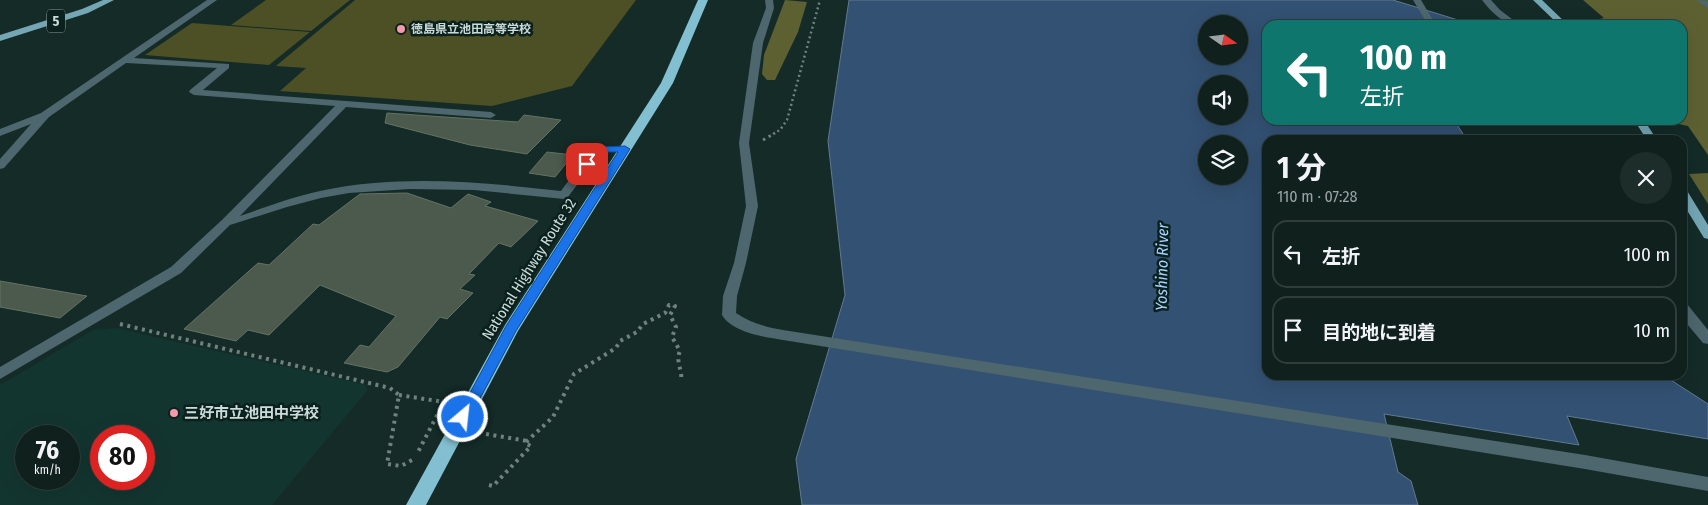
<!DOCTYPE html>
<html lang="ja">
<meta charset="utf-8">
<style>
body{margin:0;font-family:"Fira Sans Condensed","Noto Sans JP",sans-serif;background:#1d2d2a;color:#f1f3f6;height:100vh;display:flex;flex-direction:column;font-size:19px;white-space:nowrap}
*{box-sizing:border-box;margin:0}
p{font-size:16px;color:#9ba3a4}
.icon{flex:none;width:28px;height:28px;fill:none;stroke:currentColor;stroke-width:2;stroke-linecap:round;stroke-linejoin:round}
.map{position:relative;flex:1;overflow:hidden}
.panel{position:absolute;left:1262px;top:135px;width:425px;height:245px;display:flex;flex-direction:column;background:#0f201d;border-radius:15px;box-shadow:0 5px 20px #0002,0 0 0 1px #2f3e3b}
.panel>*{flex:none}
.banner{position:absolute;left:1262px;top:20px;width:425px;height:105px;border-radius:15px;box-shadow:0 5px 20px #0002,0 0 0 1px #2f3e3b;background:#0f766e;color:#fff;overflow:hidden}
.needle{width:32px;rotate:104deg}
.controls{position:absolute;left:1198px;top:15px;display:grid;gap:10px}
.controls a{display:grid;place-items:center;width:50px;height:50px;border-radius:50%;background:#0f201d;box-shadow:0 5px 20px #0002,0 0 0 1px #2f3e3b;font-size:25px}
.speed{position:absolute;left:15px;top:425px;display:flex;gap:10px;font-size:25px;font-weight:700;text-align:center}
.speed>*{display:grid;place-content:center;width:65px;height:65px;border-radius:50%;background:#0f201d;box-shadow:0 5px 20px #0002,0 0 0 1px #2f3e3b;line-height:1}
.speed small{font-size:12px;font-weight:400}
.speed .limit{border:8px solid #d22;background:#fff;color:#111}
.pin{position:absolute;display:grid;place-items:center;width:42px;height:42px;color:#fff;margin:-21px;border-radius:10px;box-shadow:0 2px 8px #0006}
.me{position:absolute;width:55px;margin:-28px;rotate:28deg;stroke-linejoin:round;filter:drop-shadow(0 0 4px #0008)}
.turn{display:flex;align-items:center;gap:18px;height:105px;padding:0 15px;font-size:22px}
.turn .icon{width:65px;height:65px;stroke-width:2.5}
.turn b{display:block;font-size:35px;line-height:42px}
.round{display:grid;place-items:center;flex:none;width:52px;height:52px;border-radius:26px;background:#1d2d2a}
.head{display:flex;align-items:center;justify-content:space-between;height:85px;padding:0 15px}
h1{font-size:30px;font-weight:700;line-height:38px}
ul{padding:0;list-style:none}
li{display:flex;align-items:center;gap:15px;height:68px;margin:0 10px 8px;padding:0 5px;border:2px solid #2f3e3b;border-radius:15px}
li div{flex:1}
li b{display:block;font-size:19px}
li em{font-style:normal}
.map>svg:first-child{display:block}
.built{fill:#133530;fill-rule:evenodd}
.green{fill:#4d5024}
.forest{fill:#5d6132}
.water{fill:#335173;stroke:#617a91;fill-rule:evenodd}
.building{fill:#4b5a4c;stroke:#637364}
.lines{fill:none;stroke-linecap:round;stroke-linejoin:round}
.path-far2{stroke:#6f827e;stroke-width:2.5;stroke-dasharray:2 3;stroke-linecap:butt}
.path-far1{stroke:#6f827e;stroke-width:3;stroke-dasharray:2.5 4;stroke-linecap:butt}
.path{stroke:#6f827e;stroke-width:4;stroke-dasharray:3 4.5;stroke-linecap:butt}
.minor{fill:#4e666d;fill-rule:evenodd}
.major{fill:#74a6b4;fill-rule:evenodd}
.highway{fill:#82bfd0;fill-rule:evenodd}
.route{fill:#1a73e8;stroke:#114b97}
.poi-dot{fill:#f39aab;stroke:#0a211e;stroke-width:2}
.labels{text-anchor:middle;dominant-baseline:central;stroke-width:5;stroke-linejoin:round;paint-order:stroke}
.far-poi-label{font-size:12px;font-weight:bold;fill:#cddbd8;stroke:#0a211e;text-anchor:start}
.shield{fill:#0a211e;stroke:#92a3a0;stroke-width:1}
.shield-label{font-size:14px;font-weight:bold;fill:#cddbd8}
.street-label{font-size:15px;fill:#cddbd8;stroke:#0a211e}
.poi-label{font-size:15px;font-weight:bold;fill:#cddbd8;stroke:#0a211e;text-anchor:start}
.water-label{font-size:16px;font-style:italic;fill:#a8d1ff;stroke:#0a211e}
</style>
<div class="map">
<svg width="1708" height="505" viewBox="0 0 1708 505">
<rect width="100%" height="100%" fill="#142b27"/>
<path class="built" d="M 116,328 L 366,385 L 367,391 L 272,505 L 0,505 L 0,385 L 93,330 ZM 26,436 L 69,436 L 69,479 L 26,479 ZM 101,436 L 144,436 L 144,479 L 101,479 Z"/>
<g class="green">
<polygon points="266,0 350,0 311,31 231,25"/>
<polygon points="355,0 636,0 572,86 492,106 280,91 306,68 276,66"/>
<polygon points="192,23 310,32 269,65 145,55"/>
</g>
<g class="forest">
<polygon points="785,0 807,2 798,32 775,80 767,80 762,74 764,55"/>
<polygon points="1583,0 1708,0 1708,155 1688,126 1659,120 1682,120 1682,25 1581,25 1579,23 1604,18"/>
<polygon points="1708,173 1708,204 1689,174"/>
</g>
<path class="water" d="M 849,0 L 1393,0 L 1471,24 L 1421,25 L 1402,21 L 1403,25 L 1268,25 L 1268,120 L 1454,120 L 1467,140 L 1268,140 L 1268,375 L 1663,375 L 1708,404 L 1708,439 L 1567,416 L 1579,445 L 1384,414 L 1398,472 L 1411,481 L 1418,505 L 802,505 L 796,459 L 845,295 L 828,141 ZM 1206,24 L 1239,24 L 1239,56 L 1206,56 ZM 1206,84 L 1239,84 L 1239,116 L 1206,116 ZM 1206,144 L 1239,144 L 1239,176 L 1206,176 Z"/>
<g class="building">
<polygon points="387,113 518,122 524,115 561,120 527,154 470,145 385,123"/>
<polygon points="547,152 573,155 555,177 529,173"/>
<polygon points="407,193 451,208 468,194 491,202 485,206 538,221 511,247 499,243 469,274 475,275 460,289 473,293 447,319 440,317 398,367 387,372 344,363 360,345 369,347 396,316 320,285 269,335 248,330 236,341 184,329 258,263 269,265 313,224 319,225 360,194"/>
<polygon points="0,281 87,296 60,318 0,307"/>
</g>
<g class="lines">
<polyline class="path-far2" points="773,134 780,130 787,120 820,0"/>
<polyline class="path-far1" points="763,140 775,133"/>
<g class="path">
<polyline points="120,324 390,388 399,395 387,464 401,466 414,459"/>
<polyline points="399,395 444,402 418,452"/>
<polyline points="486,434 527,441"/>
<path d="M 489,485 L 493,486 L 531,446 L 525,443 L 553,417 L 574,374 L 616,348 L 620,341 L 637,332 L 643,324 L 665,313 L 669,305 L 675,306 L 670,315 L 676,327 L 672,337 L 680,351 C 675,362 683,370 681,381"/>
</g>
<g class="minor">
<path d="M 207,0 L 217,0 L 134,58 L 229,64 L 229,68 L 203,90 L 491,112 L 496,115 L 491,118 L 346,107 L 240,216 C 266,207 292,197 320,191 C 399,174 482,182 561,191 C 576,172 589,146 616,146 C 622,146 626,145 630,149 L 625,152 L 608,152 L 591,166 L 568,197 L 564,199 L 474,190 L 410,189 L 349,193 L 321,198 L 287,207 L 230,225 L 181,273 L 0,379 L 0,367 L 171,267 L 223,219 L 335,106 L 194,95 L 189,92 L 190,90 L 217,68 L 126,63 L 49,117 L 4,168 L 0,169 L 0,159 L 31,124 L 0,136 L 0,129 L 41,113 Z"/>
<path d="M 765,0 L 773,0 L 774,8 L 763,43 L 749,143 L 758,206 L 746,263 L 737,296 L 736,313 C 751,323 766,327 783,330 L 1585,455 L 1708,477 L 1708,491 L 1585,469 L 783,340 C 765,337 733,333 722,315 L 723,296 L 734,263 L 746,206 L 739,143 L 753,43 L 766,8 Z"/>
<polygon points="1413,0 1421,0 1436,25 1428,25"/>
<path d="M 1482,0 L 1491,0 L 1500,10 L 1520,25 C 1504,25 1492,13 1482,0 Z"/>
<polygon points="1696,0 1708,1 1708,8"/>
<polygon points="1682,302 1687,304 1708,330 1708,344 1703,343 1682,318"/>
</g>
<g class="major">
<polygon points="103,0 114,0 88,13 0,41 0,35 82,9"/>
<polygon points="1533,0 1542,0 1568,25 1559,25"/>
<polygon points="1634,120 1644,120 1657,140 1647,140"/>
<polygon points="1682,188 1686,189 1708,225 1708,239 1704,238 1682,202"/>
</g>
<polygon class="highway" points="698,0 708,0 673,83 518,331 426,505 406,505 505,325 661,83"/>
</g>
<polygon class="route" points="625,146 630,149 516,331 468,421 459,421 457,417 506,326 618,152 607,152 590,166 582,164 601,147"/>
<g class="poi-dot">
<circle cx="401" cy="29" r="5"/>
<circle cx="174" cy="413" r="5"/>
</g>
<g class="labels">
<g class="far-poi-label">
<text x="411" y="29">徳島県立池田高等学校</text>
</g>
<rect class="shield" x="47" y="9.5" width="18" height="23" rx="4"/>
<g class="shield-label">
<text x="56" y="21">5</text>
</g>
<g class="street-label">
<text transform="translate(529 269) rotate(-58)">National Highway Route 32</text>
</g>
<g class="poi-label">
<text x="184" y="413">三好市立池田中学校</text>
</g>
<g class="water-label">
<text transform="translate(1162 267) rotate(-89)">Yoshino River</text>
</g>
</g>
</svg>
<div class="controls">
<a><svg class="needle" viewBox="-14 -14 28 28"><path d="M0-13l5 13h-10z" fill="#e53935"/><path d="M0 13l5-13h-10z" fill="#9ba3a4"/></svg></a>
<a><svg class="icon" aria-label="sound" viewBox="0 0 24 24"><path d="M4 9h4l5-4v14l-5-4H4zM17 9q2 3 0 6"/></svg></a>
<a><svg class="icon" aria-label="layers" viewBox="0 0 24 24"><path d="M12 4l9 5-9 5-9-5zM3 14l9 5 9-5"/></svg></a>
</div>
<div class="speed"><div>76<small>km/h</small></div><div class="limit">80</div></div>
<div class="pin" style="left:587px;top:164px;background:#d93025"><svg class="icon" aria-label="arrive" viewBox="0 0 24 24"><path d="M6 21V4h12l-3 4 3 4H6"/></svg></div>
<svg class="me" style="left:463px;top:417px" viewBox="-20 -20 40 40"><circle r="17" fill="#1a73e8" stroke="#fff" stroke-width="3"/><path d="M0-11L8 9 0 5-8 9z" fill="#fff"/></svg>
<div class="banner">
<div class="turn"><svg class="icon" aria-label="left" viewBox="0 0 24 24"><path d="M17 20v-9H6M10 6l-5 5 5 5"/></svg><div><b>100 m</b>左折</div></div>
</div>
<section class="panel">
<div class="head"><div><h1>1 分</h1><p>110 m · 07:28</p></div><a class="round"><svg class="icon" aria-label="close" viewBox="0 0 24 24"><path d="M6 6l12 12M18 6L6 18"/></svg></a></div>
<ul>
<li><svg class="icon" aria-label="left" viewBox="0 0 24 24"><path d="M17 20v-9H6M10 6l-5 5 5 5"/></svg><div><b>左折</b></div><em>100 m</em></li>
<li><svg class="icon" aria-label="arrive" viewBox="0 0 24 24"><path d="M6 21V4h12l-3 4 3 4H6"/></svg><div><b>目的地に到着</b></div><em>10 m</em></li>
</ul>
</section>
</div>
